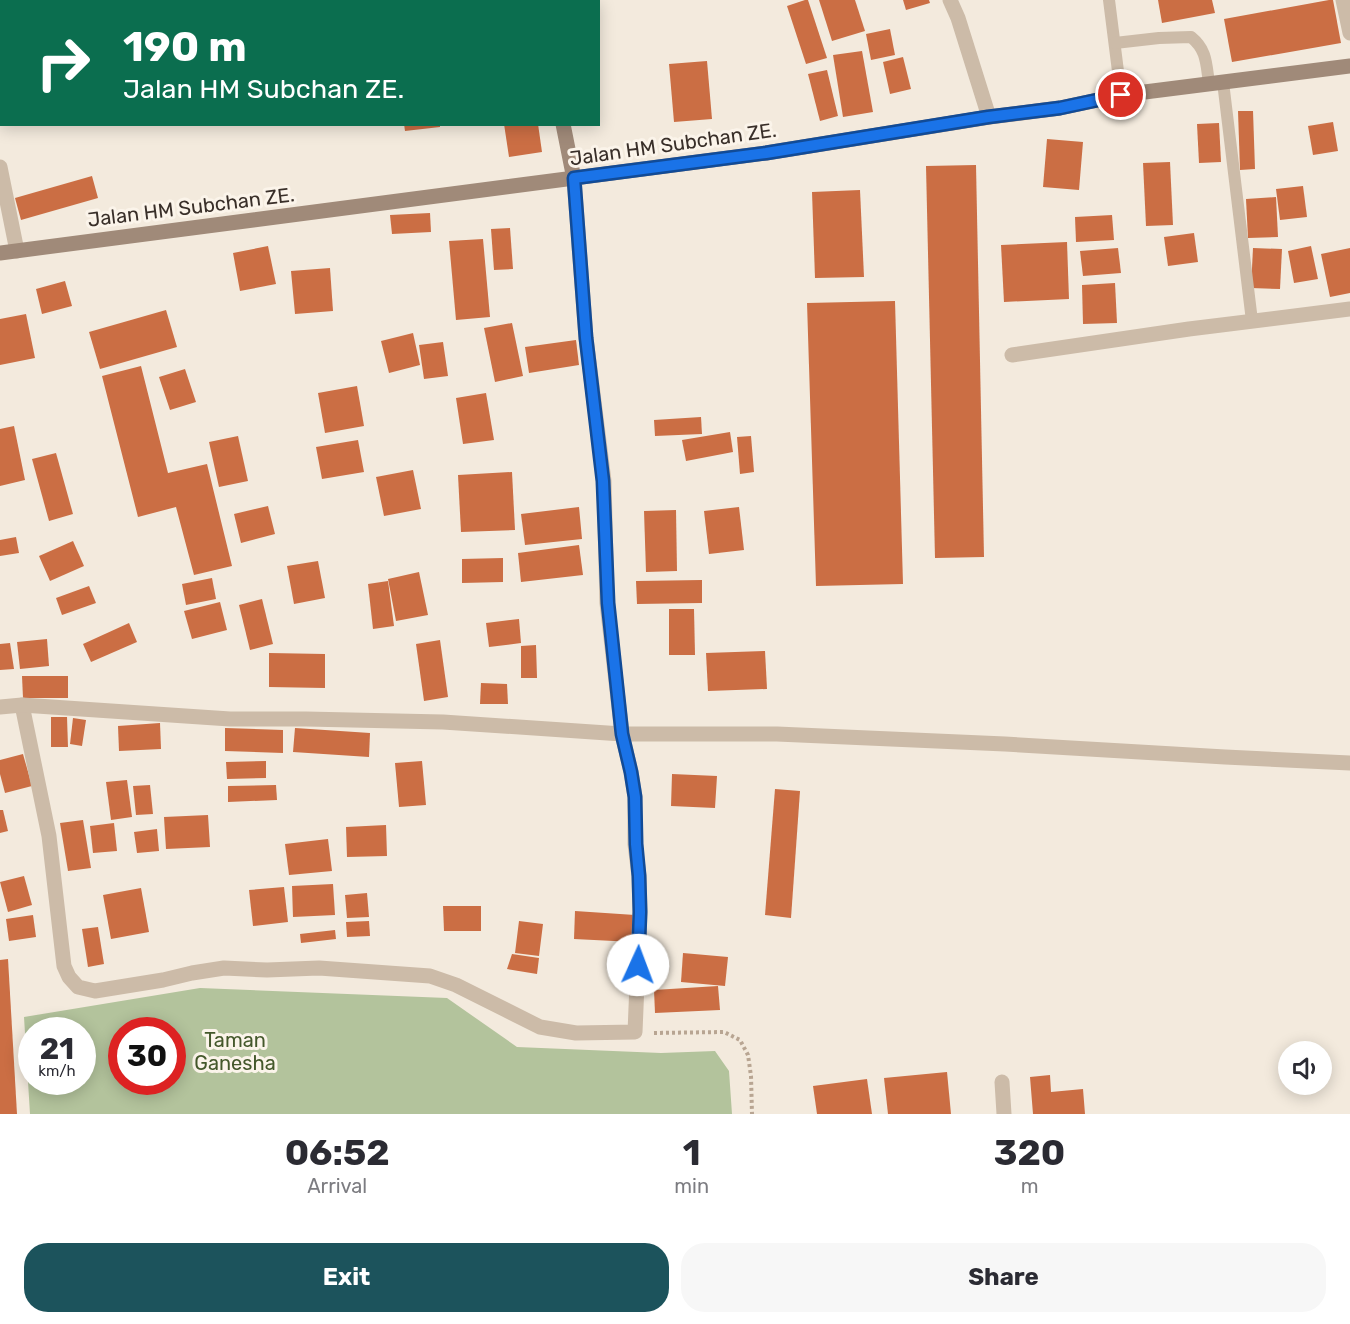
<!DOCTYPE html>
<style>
body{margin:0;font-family:Rubik,sans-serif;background:#f7f7f7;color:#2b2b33;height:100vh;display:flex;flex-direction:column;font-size:22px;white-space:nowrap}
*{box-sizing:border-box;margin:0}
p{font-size:20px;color:#7c7c81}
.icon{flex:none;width:33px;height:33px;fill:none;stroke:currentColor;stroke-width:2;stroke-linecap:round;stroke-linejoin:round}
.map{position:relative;height:1114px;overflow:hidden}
.panel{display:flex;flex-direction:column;background:#fff;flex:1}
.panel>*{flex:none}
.banner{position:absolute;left:0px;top:0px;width:600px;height:126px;box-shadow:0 3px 15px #0003;background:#0b6e4f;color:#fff;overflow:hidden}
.tools{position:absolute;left:1278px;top:1041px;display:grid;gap:12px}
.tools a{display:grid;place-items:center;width:54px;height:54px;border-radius:50%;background:#fff;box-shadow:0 3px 15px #0003;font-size:30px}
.speed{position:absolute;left:18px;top:1017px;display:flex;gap:12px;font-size:30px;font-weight:700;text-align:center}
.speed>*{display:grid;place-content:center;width:78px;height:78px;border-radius:50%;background:#fff;box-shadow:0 3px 15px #0003;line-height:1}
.speed small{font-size:15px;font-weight:400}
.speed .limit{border:9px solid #d22;background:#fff;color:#111}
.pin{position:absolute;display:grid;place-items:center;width:51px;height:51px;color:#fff;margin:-26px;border:3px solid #fff;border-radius:50%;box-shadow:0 2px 6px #0007}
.me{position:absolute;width:66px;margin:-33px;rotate:2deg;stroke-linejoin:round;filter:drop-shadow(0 0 4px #0008)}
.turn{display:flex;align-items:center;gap:21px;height:126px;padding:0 24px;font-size:27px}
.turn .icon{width:78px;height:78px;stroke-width:2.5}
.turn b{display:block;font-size:42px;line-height:51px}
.eta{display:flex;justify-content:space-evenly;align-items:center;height:102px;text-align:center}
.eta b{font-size:36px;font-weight:700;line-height:42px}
.action{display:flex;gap:12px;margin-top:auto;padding:12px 24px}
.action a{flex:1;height:69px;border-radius:24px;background:#1c535c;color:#fff;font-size:24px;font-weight:700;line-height:69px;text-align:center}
.action a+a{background:#f7f7f7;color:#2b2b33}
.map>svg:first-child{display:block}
.green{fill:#b3c39c;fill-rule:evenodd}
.building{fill:#cb6e44}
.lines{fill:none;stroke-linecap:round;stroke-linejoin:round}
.path{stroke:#b8a592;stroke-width:4;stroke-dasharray:3 3;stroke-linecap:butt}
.lane{stroke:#ccbba8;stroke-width:12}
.street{stroke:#ccbba8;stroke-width:15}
.secondary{stroke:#a08a79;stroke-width:15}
.route-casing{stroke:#114b97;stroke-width:15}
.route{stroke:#1a73e8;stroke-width:10}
.labels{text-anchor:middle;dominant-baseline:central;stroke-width:6;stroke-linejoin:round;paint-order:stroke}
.street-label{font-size:20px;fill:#392f29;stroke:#fbf4ea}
.park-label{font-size:20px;fill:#44582b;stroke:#fbf4ea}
</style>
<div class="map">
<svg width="1350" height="1114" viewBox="0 0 1350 1114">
<rect width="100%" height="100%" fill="#f3eadd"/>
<path class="green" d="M 200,988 L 447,998 L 517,1047 L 661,1053 L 715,1051 L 729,1071 L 732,1114 L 30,1114 L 24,1017 ZM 32,1030 L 82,1030 L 82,1082 L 32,1082 ZM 122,1030 L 172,1030 L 172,1082 L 122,1082 Z"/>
<g class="building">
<polygon points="805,0 808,0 827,58 806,64 787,6"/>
<polygon points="819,0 855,0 865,31 832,41"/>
<polygon points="903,0 929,0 930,3 906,10"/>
<polygon points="1158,0 1212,0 1215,13 1162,23"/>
<polygon points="1329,0 1333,0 1341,43 1232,62 1224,19"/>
<polygon points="890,29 895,55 871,60 866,34"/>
<polygon points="862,51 873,112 843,117 833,55"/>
<polygon points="903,57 911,89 890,94 883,62"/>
<polygon points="707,61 712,119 674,122 669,64"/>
<polygon points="827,70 838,116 820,121 808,74"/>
<polygon points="1238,111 1253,111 1255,169 1240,170"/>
<polygon points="1333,122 1338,151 1313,155 1308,126"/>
<polygon points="1219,123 1221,162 1199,163 1197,124"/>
<polygon points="404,124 440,124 440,127 405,131"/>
<polygon points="504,124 538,124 542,152 509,157"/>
<polygon points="1047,139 1083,142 1079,190 1043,187"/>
<polygon points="1170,162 1173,225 1146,226 1143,163"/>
<polygon points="976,165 984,557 935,558 926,166"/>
<polygon points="92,176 98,198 21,220 15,198"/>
<polygon points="1303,186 1307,217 1280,220 1276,189"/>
<polygon points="860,190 864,277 815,278 812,192"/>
<polygon points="1276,197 1278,237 1248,238 1246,199"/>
<polygon points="430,213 431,232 392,234 390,215"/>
<polygon points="1112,215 1114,240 1076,242 1075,217"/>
<polygon points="510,228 513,269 494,270 491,229"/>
<polygon points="1194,233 1198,262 1168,266 1164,237"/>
<polygon points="483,239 490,317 456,320 449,241"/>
<polygon points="1067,242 1069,299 1004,302 1001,245"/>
<polygon points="268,246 276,284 240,291 233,253"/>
<polygon points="1311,246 1318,279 1294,283 1288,251"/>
<polygon points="1118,248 1121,273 1083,276 1080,251"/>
<polygon points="1253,248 1282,249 1280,289 1251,288"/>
<polygon points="1350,248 1350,293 1330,297 1321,254"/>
<polygon points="330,268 333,311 295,314 291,271"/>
<polygon points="65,281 72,306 42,314 36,289"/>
<polygon points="1115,283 1117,323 1083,324 1082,285"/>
<polygon points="895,301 903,584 816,586 807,303"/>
<polygon points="166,310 177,347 100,369 89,332"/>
<polygon points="26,314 35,358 0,365 0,319"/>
<polygon points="512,323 523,376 495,382 484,328"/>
<polygon points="413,333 420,365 389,373 381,341"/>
<polygon points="576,340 579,365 529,373 525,347"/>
<polygon points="443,342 448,376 424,379 419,345"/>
<polygon points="141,366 168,473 207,464 232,566 194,575 176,507 138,517 102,376"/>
<polygon points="185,369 196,402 170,410 159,377"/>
<polygon points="357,386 364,426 325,433 318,393"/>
<polygon points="486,393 494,440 463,444 456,398"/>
<polygon points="701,417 702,434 655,436 654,420"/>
<polygon points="14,426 25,480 0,486 0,429"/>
<polygon points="730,432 733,452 686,461 682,440"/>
<polygon points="238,436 248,481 219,487 209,442"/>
<polygon points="751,436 754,472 740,474 737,437"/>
<polygon points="358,440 364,472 322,479 316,447"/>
<polygon points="56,453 73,514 49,521 32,459"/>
<polygon points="413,470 421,509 384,516 376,477"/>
<polygon points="512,472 515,530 461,532 458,475"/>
<polygon points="268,506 275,534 241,543 234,514"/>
<polygon points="579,507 582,539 525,545 521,514"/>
<polygon points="739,507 744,550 709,554 704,511"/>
<polygon points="676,510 677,571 646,572 644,511"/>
<polygon points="16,537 19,553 0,556 0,540"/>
<polygon points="73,541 84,566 50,581 39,556"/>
<polygon points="579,545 583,575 521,582 518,553"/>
<polygon points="503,558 503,582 462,583 462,559"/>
<polygon points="318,561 325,598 294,604 287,566"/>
<polygon points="419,572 428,615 396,621 388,579"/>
<polygon points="212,578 216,599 186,605 182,584"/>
<polygon points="702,580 702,603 637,604 636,581"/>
<polygon points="388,581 394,626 373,629 368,584"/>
<polygon points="89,586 96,603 62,615 56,598"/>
<polygon points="262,599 273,644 250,650 239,605"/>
<polygon points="220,602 227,630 192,639 184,611"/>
<polygon points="669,609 694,609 695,655 669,655"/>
<polygon points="519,619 521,643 489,647 486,623"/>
<polygon points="129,623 137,642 91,662 83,644"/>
<polygon points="47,639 49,666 20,669 17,642"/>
<polygon points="440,640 448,697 424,701 416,644"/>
<polygon points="10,643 14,669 0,670 0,644"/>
<polygon points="536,645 537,678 521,678 521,646"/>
<polygon points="765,651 767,689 708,691 706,653"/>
<polygon points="269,653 325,654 325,688 269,687"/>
<polygon points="22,676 68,676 68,698 23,698"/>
<polygon points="481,683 507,684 508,704 480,704"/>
<polygon points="51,717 67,717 68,747 51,747"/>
<polygon points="73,718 86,720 82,746 70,744"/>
<polygon points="160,723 161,749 119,751 118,726"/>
<polygon points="225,728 283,730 283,753 225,751"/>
<polygon points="295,728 370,733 369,757 293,752"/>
<polygon points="23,754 32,786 5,793 0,774 0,760"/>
<polygon points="266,761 266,778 227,779 226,762"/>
<polygon points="422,761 426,805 399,807 395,763"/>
<polygon points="672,774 717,776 715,808 671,806"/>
<polygon points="127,780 132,817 111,820 106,782"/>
<polygon points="150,785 153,814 136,815 133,786"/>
<polygon points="276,785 277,800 228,802 228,786"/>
<polygon points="775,789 800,791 791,918 765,915"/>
<polygon points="0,810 3,810 8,831 0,833"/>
<polygon points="208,815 210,847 166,849 164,817"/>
<polygon points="83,820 91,868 68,871 60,823"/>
<polygon points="114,823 117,851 93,853 90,826"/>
<polygon points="386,825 387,856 347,857 346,827"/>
<polygon points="157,829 159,851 137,853 134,832"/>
<polygon points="328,839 332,871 289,875 285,844"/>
<polygon points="24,876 32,905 8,912 0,882"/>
<polygon points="333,884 335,915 293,917 292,886"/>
<polygon points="284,887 288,922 253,926 249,890"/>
<polygon points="141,888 149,932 111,939 103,895"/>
<polygon points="367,893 369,917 347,918 345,895"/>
<polygon points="443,906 481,906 481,931 444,931"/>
<polygon points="575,911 635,915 634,942 574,939"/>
<polygon points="33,915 36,937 9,941 6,919"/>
<polygon points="369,921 370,936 347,937 346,922"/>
<polygon points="519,921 543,924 539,956 515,953"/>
<polygon points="98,927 104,964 88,967 82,929"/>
<polygon points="335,930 336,939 301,943 300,934"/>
<polygon points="683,953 728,957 725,986 681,982"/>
<polygon points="512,954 539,958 537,974 507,969"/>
<polygon points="8,959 17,1114 0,1114 0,960"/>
<polygon points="718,986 720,1010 655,1013 654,990"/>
<polygon points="947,1072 951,1114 888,1114 884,1078"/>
<polygon points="1050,1075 1051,1092 1083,1089 1085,1114 1033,1114 1030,1077"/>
<polygon points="867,1079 872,1114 817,1114 813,1086"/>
</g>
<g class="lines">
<polyline class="path" points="654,1033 724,1032 740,1040 748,1055 751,1076 752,1114"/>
<g class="lane">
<polyline points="1109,0 1121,95"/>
<path d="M 1115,43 L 1159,38 L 1191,37 C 1207,50 1206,63 1209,83"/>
<polyline points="1223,82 1252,321"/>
</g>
<g class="street">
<polyline points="950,0 958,18 989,117"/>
<polyline points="1343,0 1350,33"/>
<polyline points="0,80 2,80"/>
<polyline points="0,167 17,251"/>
<polyline points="1012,355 1189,329 1350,309"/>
<polyline points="22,705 49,836 64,966 69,977 78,987 95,991 163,980 192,973 224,968 267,970 319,968 430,976 456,985 540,1027 576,1033 635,1032 640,912 639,876 635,844 635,797 631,772 622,734 607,603 604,481 586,338 574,179"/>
<polyline points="0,707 22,705 230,719 306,719 443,722 622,734 777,734 1005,744 1225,757 1350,763"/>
<polyline points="1002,1082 1004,1114"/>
</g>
<g class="secondary">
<polyline points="540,0 540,2"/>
<polyline points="563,124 574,179"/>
<polyline points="0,253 766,153 989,117 1060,108 1121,95 1350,66"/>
</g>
</g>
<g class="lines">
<g class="route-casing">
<polyline id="route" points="638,965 640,912 639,876 636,844 635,797 631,772 622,734 608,603 603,481 586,338 574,178 766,153 988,117 1060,108 1121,95"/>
</g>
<use href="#route" class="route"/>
</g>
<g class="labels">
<g class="street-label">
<text transform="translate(673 144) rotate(-8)">Jalan HM Subchan ZE.</text>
<text transform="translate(191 207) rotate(-7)">Jalan HM Subchan ZE.</text>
</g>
<g class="park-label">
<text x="235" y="1040">Taman<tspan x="235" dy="23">Ganesha</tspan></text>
</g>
</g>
</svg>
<div class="tools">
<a><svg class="icon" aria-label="sound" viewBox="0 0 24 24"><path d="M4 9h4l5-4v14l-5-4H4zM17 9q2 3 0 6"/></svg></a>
</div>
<div class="speed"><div>21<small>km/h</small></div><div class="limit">30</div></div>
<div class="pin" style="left:1121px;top:95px;background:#d93025"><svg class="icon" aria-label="arrive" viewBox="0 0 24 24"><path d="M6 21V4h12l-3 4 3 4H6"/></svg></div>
<svg class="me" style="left:638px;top:965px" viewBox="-20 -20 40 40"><circle r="19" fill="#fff"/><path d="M0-13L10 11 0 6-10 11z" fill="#1a73e8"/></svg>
<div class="banner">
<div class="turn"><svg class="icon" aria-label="right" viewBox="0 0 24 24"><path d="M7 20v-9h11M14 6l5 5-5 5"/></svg><div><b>190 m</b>Jalan HM Subchan ZE.</div></div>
</div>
</div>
<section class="panel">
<div class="eta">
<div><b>06:52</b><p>Arrival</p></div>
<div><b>1</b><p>min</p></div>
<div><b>320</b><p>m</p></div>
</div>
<div class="action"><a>Exit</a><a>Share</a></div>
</section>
